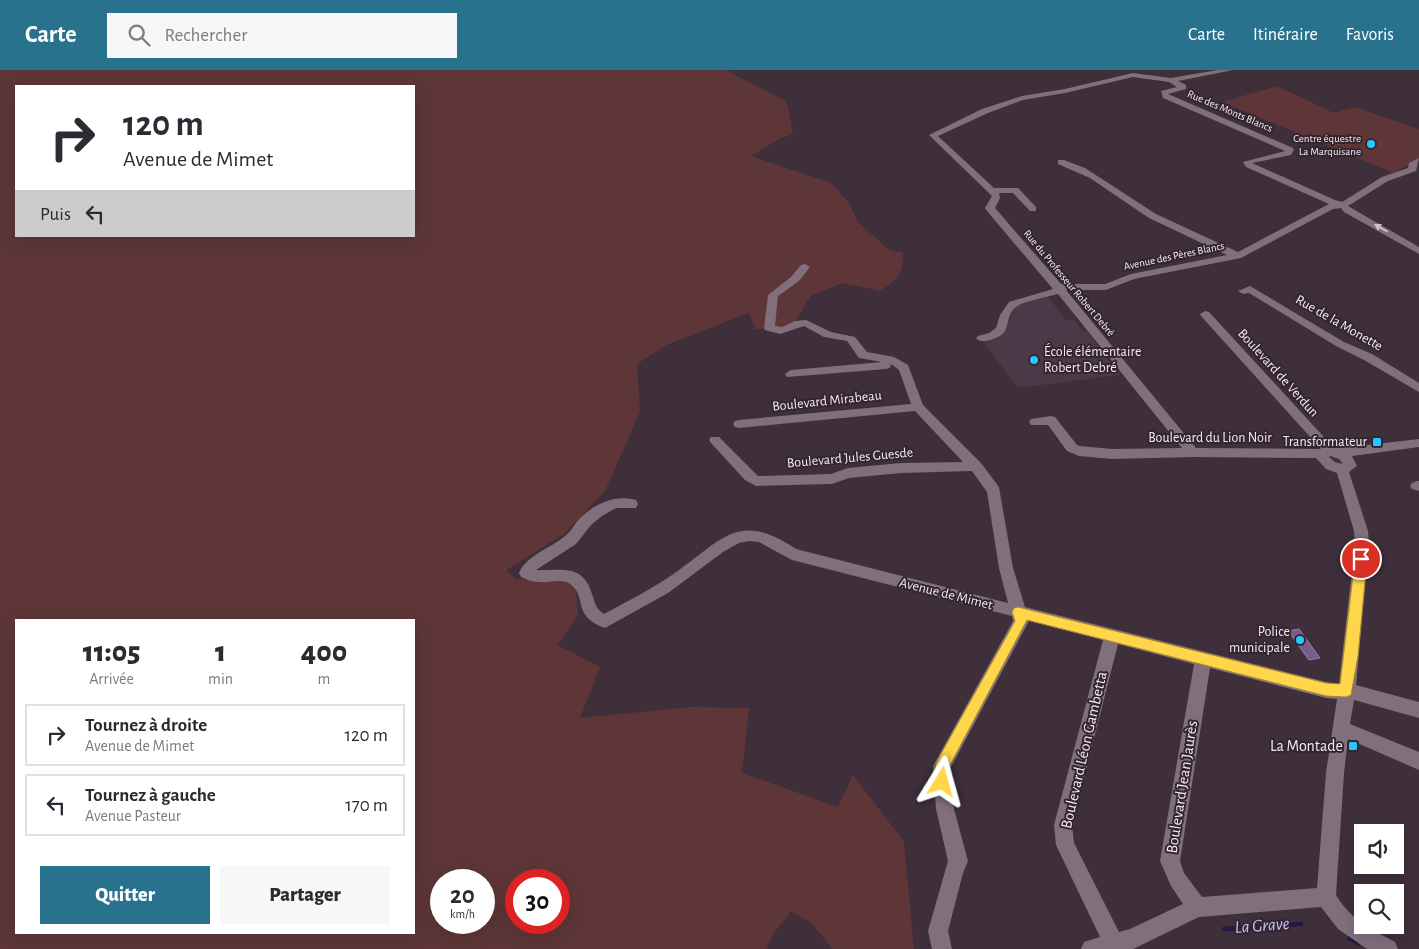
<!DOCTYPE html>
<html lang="fr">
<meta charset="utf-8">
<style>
body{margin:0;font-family:"Alegreya Sans",sans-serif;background:#f7f7f7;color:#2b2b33;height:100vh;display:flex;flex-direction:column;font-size:19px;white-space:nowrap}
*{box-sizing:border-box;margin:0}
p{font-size:16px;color:#7c7c81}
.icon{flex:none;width:28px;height:28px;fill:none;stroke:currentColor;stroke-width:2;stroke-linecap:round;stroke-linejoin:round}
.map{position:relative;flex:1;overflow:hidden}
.panel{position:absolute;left:15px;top:549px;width:400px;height:315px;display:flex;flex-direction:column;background:#fff;border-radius:0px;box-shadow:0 5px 20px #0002}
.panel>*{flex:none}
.hud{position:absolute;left:15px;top:15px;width:400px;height:152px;border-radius:0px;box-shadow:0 5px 20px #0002;background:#fff;color:#2b2b33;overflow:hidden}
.controls{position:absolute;left:1354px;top:754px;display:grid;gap:10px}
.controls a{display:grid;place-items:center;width:50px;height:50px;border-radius:0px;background:#fff;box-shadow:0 5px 20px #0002;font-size:25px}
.speed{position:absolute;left:430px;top:799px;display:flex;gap:10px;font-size:25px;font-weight:700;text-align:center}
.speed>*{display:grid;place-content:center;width:65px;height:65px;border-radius:50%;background:#fff;box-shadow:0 5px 20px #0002;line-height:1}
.speed small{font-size:12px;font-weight:400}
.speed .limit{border:8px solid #d22;background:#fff;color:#111}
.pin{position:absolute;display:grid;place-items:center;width:42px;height:42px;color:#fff;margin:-21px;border:2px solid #fff;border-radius:50%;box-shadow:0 1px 5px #0007}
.me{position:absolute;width:55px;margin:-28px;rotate:8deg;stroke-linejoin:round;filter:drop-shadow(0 0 4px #0008)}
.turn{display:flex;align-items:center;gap:18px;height:105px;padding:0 25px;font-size:22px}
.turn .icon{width:65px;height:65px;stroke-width:2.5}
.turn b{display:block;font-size:35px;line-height:42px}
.then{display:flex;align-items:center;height:48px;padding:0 25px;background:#0003;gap:10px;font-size:19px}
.eta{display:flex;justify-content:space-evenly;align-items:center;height:85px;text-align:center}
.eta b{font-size:30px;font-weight:800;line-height:35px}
.button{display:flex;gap:10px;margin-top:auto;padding:10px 25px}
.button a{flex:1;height:58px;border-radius:0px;background:#28728e;color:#fff;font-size:20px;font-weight:800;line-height:58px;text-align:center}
.button a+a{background:#f7f7f7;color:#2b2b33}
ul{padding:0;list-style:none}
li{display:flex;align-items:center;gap:15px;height:62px;margin:0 10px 8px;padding:0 15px;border:2px solid #e1e1e2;border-radius:0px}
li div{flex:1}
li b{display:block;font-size:19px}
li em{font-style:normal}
header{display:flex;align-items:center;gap:30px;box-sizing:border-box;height:70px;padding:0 25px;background:#28728e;color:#fff}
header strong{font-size:24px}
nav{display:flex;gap:28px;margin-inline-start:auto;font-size:18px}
.search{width:350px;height:45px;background:#f7f7f7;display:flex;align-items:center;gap:12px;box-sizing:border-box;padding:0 18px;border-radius:0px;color:#7c7c81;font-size:19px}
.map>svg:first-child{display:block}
.built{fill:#4c3847}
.green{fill:#5e3637;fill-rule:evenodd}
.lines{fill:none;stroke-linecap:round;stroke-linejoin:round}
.stream{stroke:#251749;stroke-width:4.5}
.building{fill:#7b5a8d;stroke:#918698}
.minor{fill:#816f7c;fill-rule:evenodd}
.oneway{fill:#ccc0c9}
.route{fill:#ffd54a;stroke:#a68a30}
.poi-dot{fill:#25c9fe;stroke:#342631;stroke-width:2}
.labels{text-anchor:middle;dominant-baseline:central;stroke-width:4;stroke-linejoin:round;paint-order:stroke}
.far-street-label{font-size:11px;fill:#f5ebf2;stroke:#342631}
.far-poi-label{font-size:11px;fill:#f5ebf2;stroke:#342631;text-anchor:end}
.street-label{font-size:14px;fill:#f5ebf2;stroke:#342631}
.poi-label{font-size:14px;fill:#f5ebf2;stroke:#342631;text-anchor:end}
.near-poi-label{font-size:16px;fill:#f5ebf2;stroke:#342631;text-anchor:end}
.near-street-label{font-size:16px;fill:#f5ebf2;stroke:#342631}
.near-water-label{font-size:18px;font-style:italic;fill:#c8c0f3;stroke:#342631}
</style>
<header>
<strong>Carte</strong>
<div class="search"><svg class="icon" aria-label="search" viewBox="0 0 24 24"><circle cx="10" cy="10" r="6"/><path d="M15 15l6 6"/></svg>Rechercher</div>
<nav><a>Carte</a><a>Itinéraire</a><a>Favoris</a></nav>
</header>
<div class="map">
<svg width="1419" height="879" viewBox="0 0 1419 879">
<rect width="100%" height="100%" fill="#3e2f3b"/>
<polygon class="built" points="1042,227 1049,228 1066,250 1074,249 1082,261 1086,261 1120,305 1018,318 982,270 998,269 1008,256 1012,237"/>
<g class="green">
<path d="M 0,0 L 726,0 L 784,30 L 788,36 L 793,64 L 779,69 L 751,86 L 831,113 L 849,133 L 858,152 L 888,179 L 903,183 C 904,205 897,209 880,221 L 843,213 L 811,225 L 795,252 L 779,258 L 755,259 L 749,243 L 666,275 L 637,294 L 640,342 L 605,421 L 564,464 L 506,500 L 516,509 L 575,511 L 578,546 L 557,575 L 600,597 L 580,648 L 691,637 L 749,638 L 742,703 L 838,737 L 853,705 L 904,772 L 914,879 L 833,879 L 811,853 L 791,841 L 772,866 L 767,879 L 0,879 ZM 16,16 L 414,16 L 414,166 L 16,166 ZM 16,550 L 414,550 L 414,862 L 16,862 ZM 441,810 L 484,810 L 484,852 L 441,852 ZM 516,810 L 559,810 L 559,852 L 516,852 Z"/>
<polygon points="1277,16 1334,43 1355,37 1419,59 1419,89 1394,103 1222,32"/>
</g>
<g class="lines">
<g class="stream">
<polyline points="1224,859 1301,854"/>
<polyline points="1349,868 1359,873"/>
</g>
</g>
<polygon class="building" points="1299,559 1320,588 1309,590 1288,561"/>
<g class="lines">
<g class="minor">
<path d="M 1218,0 L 1233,0 L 1178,11 L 1186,15 L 1186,19 L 1168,24 L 1293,78 L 1294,80 L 1291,85 L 1252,93 L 1335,130 L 1342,132 L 1382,107 L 1408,98 L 1409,93 L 1419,88 L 1416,101 L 1388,111 L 1348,136 L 1419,177 L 1419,184 L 1344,142 L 1341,138 L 1333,139 L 1241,188 L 1134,209 L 1106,220 L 1066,220 L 1196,378 L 1321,379 L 1201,246 L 1200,244 L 1205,241 L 1209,242 L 1334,378 L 1359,376 L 1419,369 L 1419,377 L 1352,386 L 1357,396 L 1349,402 L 1368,461 L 1369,475 L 1356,615 L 1419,632 L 1419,648 L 1354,630 L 1350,654 L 1419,682 L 1419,700 L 1348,669 L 1344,703 L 1336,825 C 1351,850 1371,859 1395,872 L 1398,879 L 1367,879 L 1338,859 L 1321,837 L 1199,847 L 1133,879 L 1081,879 L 1084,872 L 1100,867 L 1056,775 L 1054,755 L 1103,570 L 1029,551 L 951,697 L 954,739 L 968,791 L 963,803 L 948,861 L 952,879 L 932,879 L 928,861 L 948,791 L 936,739 L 933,696 L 1013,551 L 1012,546 L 792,490 L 759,472 L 749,471 L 739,473 L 723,482 L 668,523 L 605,558 C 571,546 588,527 570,514 C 562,508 549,513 540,512 C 533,512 527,510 521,507 L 519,503 C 526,486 550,478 564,467 C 570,463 574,455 579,449 C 594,434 615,424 636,430 L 638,434 L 636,438 L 616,438 L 602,446 L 591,455 L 576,474 L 536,500 C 561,501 583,493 592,524 C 595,533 596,539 604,544 C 628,531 652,519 675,503 C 722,470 738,440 796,479 L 1008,533 L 999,498 L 987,422 L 972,401 L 901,403 L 849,408 L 832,414 L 756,416 L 745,410 L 711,373 L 709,370 L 711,367 L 719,367 L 758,406 L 831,404 L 848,398 L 901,393 L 963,392 L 915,341 L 739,358 L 735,357 L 733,354 L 735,351 L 739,350 L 911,334 L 899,300 L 891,294 L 890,298 L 886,299 L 787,307 L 785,304 L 791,300 L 882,292 L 859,288 L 847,271 L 824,267 L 804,256 L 780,264 L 765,260 L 764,258 L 768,225 L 791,207 L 801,195 L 805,194 L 810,197 L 799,211 L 778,226 L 775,256 L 782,257 L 795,251 L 806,250 L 831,262 L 855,267 L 867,282 L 894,287 L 908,295 L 923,335 L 981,393 L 999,417 L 1013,498 L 1025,537 L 1326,612 L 1339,614 L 1355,475 L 1354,461 L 1337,403 L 1326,399 L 1316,388 L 1193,387 L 1112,389 L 1079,386 L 1067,381 L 1048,355 L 1031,355 L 1029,352 L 1031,349 L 1051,346 L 1055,347 L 1077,375 L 1080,376 L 1112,379 L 1182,378 L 1058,224 C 1047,227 1024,231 1016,237 C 1002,248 1015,264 990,270 C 985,271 983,272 978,270 L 976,268 L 978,266 L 989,263 L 996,258 L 1000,245 L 1009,232 L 1053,219 L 987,141 L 985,138 L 992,126 L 929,65 L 982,39 L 1022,26 L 1065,19 L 1133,3 L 1171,8 ZM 1133,7 L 1169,12 L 1177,17 L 1161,21 L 1163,28 L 1285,81 L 1243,92 L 1246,97 L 1329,134 L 1238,182 L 1156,144 L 1085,98 L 1064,90 L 1058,90 L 1058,94 L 1090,108 L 1149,148 L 1227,185 L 1131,204 L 1105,214 L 1061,214 L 995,138 L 1000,128 L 999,123 L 1013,123 L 1030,141 L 1036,141 L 1036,137 L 1018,118 L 994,118 L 938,66 L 988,43 L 1023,30 L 1065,23 ZM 1330,386 L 1339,389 L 1343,394 L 1335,392 L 1329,387 ZM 1118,574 L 1194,594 L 1160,791 L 1171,816 L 1183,834 L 1130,859 L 1119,862 L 1074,773 L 1072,755 ZM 1210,598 L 1326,628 L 1337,629 L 1326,703 L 1317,818 L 1202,827 L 1184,803 L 1180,791 Z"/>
<polygon points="1250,216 1344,272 1372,284 1419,313 1419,322 1364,290 1336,276 1249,223 1243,224 1238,221"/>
<polygon points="1417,411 1419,411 1419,421 1412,419 1410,416 1412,413"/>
</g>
</g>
<defs><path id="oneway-solid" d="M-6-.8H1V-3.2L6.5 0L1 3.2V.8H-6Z" transform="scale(1.25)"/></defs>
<use class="oneway" href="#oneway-solid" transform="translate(1381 158) rotate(-151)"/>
<path class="route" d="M 1361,484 L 1366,486 L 1367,489 L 1358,586 L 1351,625 L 1346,627 L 1326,626 L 1027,550 L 949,697 L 950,712 L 948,718 L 942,720 L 937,718 C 934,710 933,699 937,691 L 1015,551 L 1012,542 L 1014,538 L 1018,537 L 1326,613 L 1340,614 L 1355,489 L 1357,486 Z"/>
<g class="poi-dot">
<circle cx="1371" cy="74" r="5"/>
<circle cx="1034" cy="290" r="5"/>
<rect x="1372" y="367" width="10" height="10" rx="2.5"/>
<circle cx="1300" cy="570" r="5"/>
<rect x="1348" y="671" width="10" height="10" rx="2.5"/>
</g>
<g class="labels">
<g class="far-street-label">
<text transform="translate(1230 41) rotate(23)">Rue des Monts Blancs</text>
<text transform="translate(1174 186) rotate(-12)">Avenue des Pères Blancs</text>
<text transform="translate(1069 213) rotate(50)">Rue du Professeur Robert Debré</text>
</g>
<g class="far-poi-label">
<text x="1361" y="68">Centre équestre<tspan x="1361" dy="13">La Marquisane</tspan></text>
</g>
<g class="street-label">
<text transform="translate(1339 253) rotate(30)">Rue de la Monette</text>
<text transform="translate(1278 303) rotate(48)">Boulevard de Verdun</text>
<text transform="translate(827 331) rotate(-6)">Boulevard Mirabeau</text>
<text x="1210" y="368">Boulevard du Lion Noir</text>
<text transform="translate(850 388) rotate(-5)">Boulevard Jules Guesde</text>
<text transform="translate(946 524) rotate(14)">Avenue de Mimet</text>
</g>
<g class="poi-label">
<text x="1044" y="282" text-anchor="start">École élémentaire<tspan x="1044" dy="16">Robert Debré</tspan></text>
<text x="1367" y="372">Transformateur</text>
<text x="1290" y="562">Police<tspan x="1290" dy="16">municipale</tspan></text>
</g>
<g class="near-poi-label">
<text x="1343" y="676">La Montade</text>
</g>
<g class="near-street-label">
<text transform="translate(1084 680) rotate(-77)">Boulevard Léon Gambetta</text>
<text transform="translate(1182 717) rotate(-81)">Boulevard Jean Jaurès</text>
</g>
<g class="near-water-label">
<text transform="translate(1262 856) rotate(-4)">La Grave</text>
</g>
</g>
</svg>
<div class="controls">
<a><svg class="icon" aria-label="sound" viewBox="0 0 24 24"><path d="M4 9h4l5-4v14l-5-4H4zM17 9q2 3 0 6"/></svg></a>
<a><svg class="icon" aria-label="search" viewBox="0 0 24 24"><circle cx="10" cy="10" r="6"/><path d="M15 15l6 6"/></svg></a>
</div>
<div class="speed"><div>20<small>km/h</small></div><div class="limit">30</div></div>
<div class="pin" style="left:1361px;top:489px;background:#d93025"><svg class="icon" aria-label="arrive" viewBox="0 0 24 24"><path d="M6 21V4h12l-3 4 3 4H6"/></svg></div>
<svg class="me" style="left:942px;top:712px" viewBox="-20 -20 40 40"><path d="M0-17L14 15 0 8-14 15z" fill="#ffd54a" stroke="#fff" stroke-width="4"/></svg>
<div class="hud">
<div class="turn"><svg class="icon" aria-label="right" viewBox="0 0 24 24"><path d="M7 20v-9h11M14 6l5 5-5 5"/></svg><div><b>120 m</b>Avenue de Mimet</div></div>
<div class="then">Puis<svg class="icon" aria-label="left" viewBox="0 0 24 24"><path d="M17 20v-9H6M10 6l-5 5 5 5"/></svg></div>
</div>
<section class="panel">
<div class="eta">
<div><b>11:05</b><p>Arrivée</p></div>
<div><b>1</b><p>min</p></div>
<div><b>400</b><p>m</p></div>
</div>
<ul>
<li><svg class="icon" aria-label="right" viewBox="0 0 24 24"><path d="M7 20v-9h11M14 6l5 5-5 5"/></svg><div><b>Tournez à droite</b><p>Avenue de Mimet</p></div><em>120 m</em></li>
<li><svg class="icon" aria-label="left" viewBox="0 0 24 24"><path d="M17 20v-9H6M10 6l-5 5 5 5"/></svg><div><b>Tournez à gauche</b><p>Avenue Pasteur</p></div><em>170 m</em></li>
</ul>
<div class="button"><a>Quitter</a><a>Partager</a></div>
</section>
</div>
